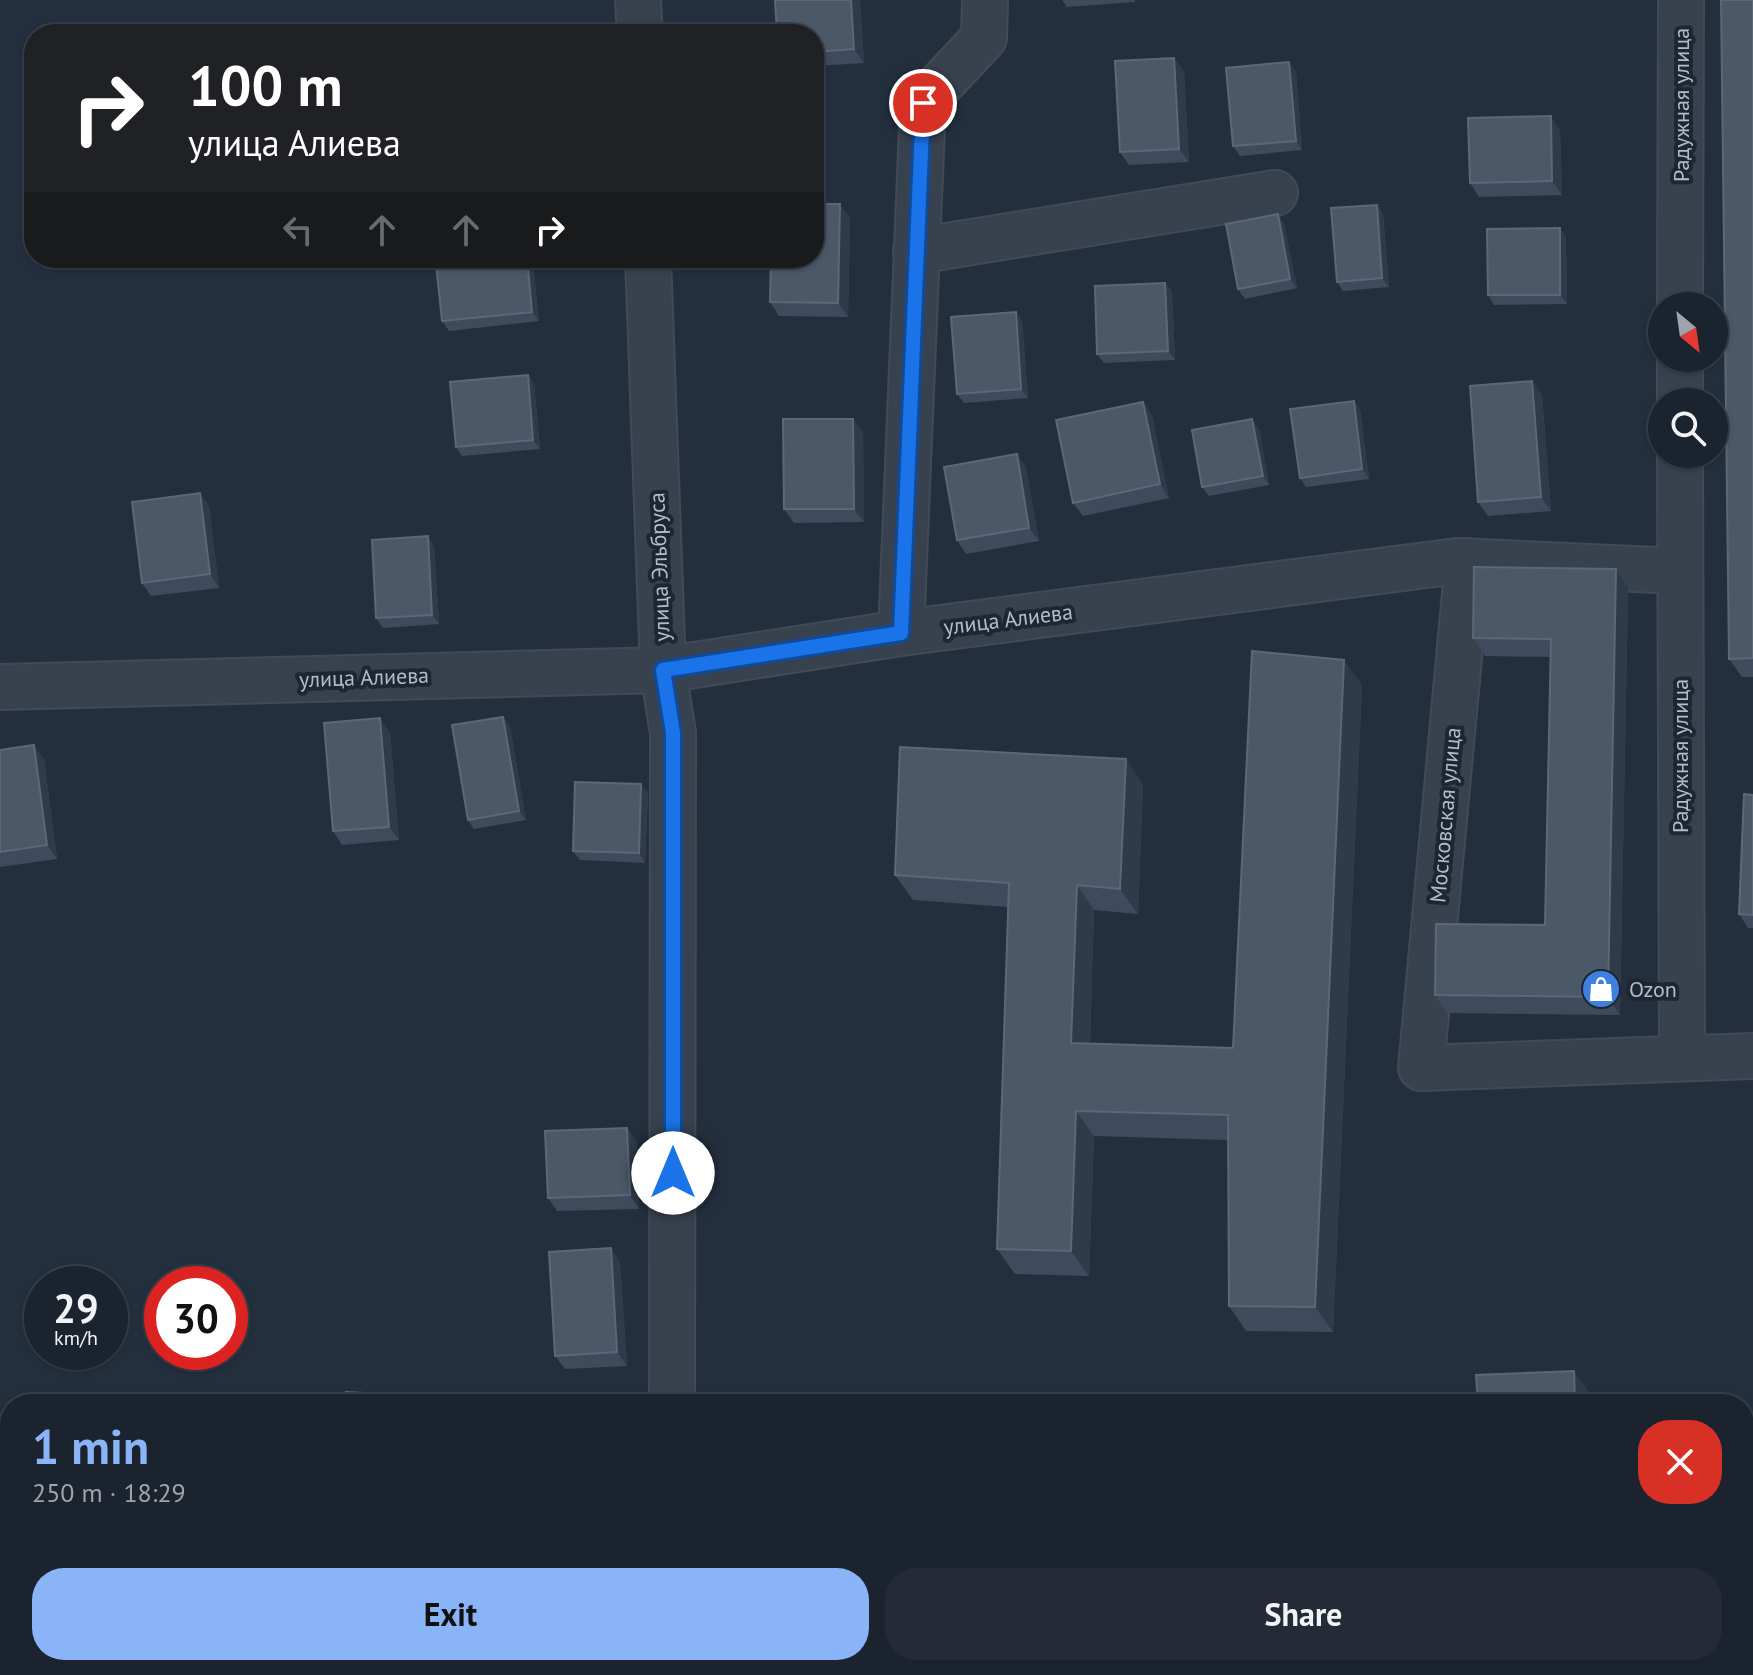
<!DOCTYPE html>
<meta charset="utf-8">
<style>
body{margin:0;font-family:"PT Sans",sans-serif;background:#242b36;color:#f1f3f6;height:100vh;display:flex;flex-direction:column;font-size:30px;white-space:nowrap}
*{box-sizing:border-box;margin:0}
p{font-size:26px;color:#a0a4aa}
.icon{flex:none;width:44px;height:44px;fill:none;stroke:currentColor;stroke-width:2;stroke-linecap:round;stroke-linejoin:round}
.map{position:relative;flex:1;overflow:hidden}
.drawer{position:absolute;left:0px;top:1394px;width:1754px;height:282px;display:flex;flex-direction:column;background:#1b232e;border-radius:32px 32px 0 0;box-shadow:0 2px 6px #0004,0 0 0 2px #39404a}
.drawer>*{flex:none}
.banner{position:absolute;left:24px;top:24px;width:800px;height:244px;border-radius:32px;box-shadow:0 2px 6px #0004,0 0 0 2px #39404a;background:#202124;color:#fff;overflow:hidden}
.needle{width:52px;rotate:151deg}
.fabs{position:absolute;left:1648px;top:292px;display:grid;gap:16px}
.fabs a{display:grid;place-items:center;width:80px;height:80px;border-radius:50%;background:#1b232e;box-shadow:0 2px 6px #0004,0 0 0 2px #39404a;font-size:40px}
.speed{position:absolute;left:24px;top:1266px;display:flex;gap:16px;font-size:40px;font-weight:700;text-align:center}
.speed>*{display:grid;place-content:center;width:104px;height:104px;border-radius:50%;background:#1b232e;box-shadow:0 2px 6px #0004,0 0 0 2px #39404a;line-height:1}
.speed small{font-size:20px;font-weight:400}
.speed .limit{border:12px solid #d22;background:#fff;color:#111}
.pin{position:absolute;display:grid;place-items:center;width:68px;height:68px;color:#fff;margin:-34px;border:4px solid #fff;border-radius:50%;box-shadow:0 2px 8px #0007}
.me{position:absolute;width:88px;margin:-44px;rotate:0deg;stroke-linejoin:round;filter:drop-shadow(0 0 6px #0008)}
.turn{display:flex;align-items:center;gap:28px;height:168px;padding:0 32px;font-size:36px}
.turn .icon{width:104px;height:104px;stroke-width:2.5}
.turn b{display:block;font-size:56px;line-height:68px}
.lanes{display:flex;align-items:center;height:76px;padding:0 32px;background:#0003;justify-content:center;gap:40px;direction:ltr}
.lanes .off{opacity:.35}
.round{display:grid;place-items:center;flex:none;width:84px;height:84px;border-radius:32px;background:#242b36}
.head{display:flex;align-items:center;justify-content:space-between;height:136px;padding:0 32px}
h1{font-size:48px;font-weight:700;line-height:60px;color:#8ab4f8}
.button{display:flex;gap:16px;margin-top:auto;padding:16px 32px}
.button a{flex:1;height:92px;border-radius:32px;background:#8ab4f8;color:#111;font-size:32px;font-weight:700;line-height:92px;text-align:center}
.button a+a{background:#242b36;color:#f1f3f6}
.map>svg:first-child{display:block}
.lines{fill:none;stroke-linecap:round;stroke-linejoin:round}
.minor-casing{stroke:#414a57;stroke-width:48}
.minor{stroke:#38414e;stroke-width:44}
.wall{fill:#3f4b5c}
.shaded-wall{fill:#2f3b4b}
.building{fill:#4b5868;stroke:#5c6777;stroke-width:2}
.route-casing{stroke:#114b97;stroke-width:20}
.route{stroke:#1a73e8;stroke-width:14}
.labels{text-anchor:middle;dominant-baseline:central;stroke-width:8;stroke-linejoin:round;paint-order:stroke}
.street-label{font-size:22px;fill:#b4bcc9;stroke:#1d2633}
.poi-label{font-size:22px;fill:#b4bcc9;stroke:#1d2633;text-anchor:start}
</style>
<div class="map">
<svg width="1753" height="1675" viewBox="0 0 1753 1675">
<rect width="100%" height="100%" fill="#242f3e"/>
<g class="lines">
<g class="minor-casing">
<g id="minor">
<polyline points="638,0 640,34"/>
<polyline points="916,251 1275,193"/>
<polyline points="648,258 663,670 673,733 672,1404"/>
<polyline points="1680,306 1681,0"/>
<polyline points="1680,402 1680,358"/>
<polyline points="1680,454 1682,1058"/>
<polyline points="1468,561 1421,1068 1753,1056"/>
<polyline points="901,633 923,103 984,38 985,0"/>
<polyline points="0,687 663,670 901,633 1457,561 1680,571"/>
<polyline points="659,1675 660,1666"/>
<polyline points="988,1675 988,1666"/>
</g>
</g>
<use href="#minor" class="minor"/>
</g>
<g class="wall">
<polygon points="860,0 864,63 814,66 814,34"/>
<polygon points="1062,0 1135,0 1135,2 1067,7"/>
<polygon points="1753,0 1753,677 1742,677 1729,659"/>
<polygon points="1184,71 1189,162 1129,165 1120,152"/>
<polygon points="1296,72 1302,150 1240,156 1233,146"/>
<polygon points="1560,130 1562,195 1479,197 1470,183"/>
<polygon points="1377,205 1383,214 1389,287 1343,291 1337,282"/>
<polygon points="850,218 848,317 779,316 770,302"/>
<polygon points="1284,224 1297,288 1245,299 1238,289"/>
<polygon points="1566,237 1567,304 1494,305 1488,295"/>
<polygon points="533,263 539,321 449,331 442,321"/>
<polygon points="1165,283 1172,292 1175,360 1104,363 1097,354"/>
<polygon points="1016,312 1022,321 1028,398 964,403 957,394"/>
<polygon points="528,375 534,384 540,449 462,456 456,447"/>
<polygon points="1542,395 1551,511 1488,516 1478,502"/>
<polygon points="1354,401 1360,410 1369,479 1306,487 1300,478"/>
<polygon points="1143,402 1152,416 1169,498 1083,516 1073,503"/>
<polygon points="853,419 863,432 864,522 794,523 784,509"/>
<polygon points="1259,429 1269,485 1209,496 1202,487"/>
<polygon points="1017,454 1026,468 1039,541 966,554 957,540"/>
<polygon points="200,493 209,507 219,588 151,596 142,583"/>
<polygon points="434,546 439,624 383,628 376,618"/>
<polygon points="1628,587 1620,1015 1447,1013 1435,995 1545,925 1550,657 1485,656 1473,638"/>
<polygon points="1362,685 1333,1332 1246,1331 1229,1306 1228,1140 1094,1136 1089,1276 1015,1274 997,1249 1008,907 913,900 895,875 1143,785 1138,914 1094,910 1090,1043 1233,1048"/>
<polygon points="503,717 510,726 526,820 474,829 468,820"/>
<polygon points="390,732 399,840 342,845 333,831"/>
<polygon points="0,750 44,759 57,859 0,867"/>
<polygon points="641,784 648,793 645,863 580,860 573,851"/>
<polygon points="1753,795 1753,928 1748,928 1739,914"/>
<polygon points="627,1128 637,1142 639,1209 557,1211 548,1198"/>
<polygon points="620,1262 627,1366 565,1369 555,1356"/>
<polygon points="1078,1666 1178,1666 1178,1675 1084,1675"/>
</g>
<g class="shaded-wall">
<polygon points="851,0 860,0 864,63 854,49"/>
<polygon points="1174,58 1184,71 1189,162 1179,149"/>
<polygon points="1289,62 1296,72 1302,150 1296,141"/>
<polygon points="1551,116 1560,130 1562,195 1552,181"/>
<polygon points="840,204 850,218 848,317 838,303"/>
<polygon points="1377,205 1383,214 1389,287 1382,278"/>
<polygon points="1278,214 1284,224 1297,288 1290,279"/>
<polygon points="1560,228 1566,237 1567,304 1560,295"/>
<polygon points="527,258 529,258 533,263 539,321 532,312"/>
<polygon points="1165,283 1172,292 1175,360 1168,351"/>
<polygon points="1016,312 1022,321 1028,398 1021,389"/>
<polygon points="528,375 534,384 540,449 533,440"/>
<polygon points="1532,381 1542,395 1551,511 1541,497"/>
<polygon points="1354,401 1360,410 1369,479 1362,469"/>
<polygon points="1143,402 1152,416 1169,498 1160,484"/>
<polygon points="853,419 863,432 864,522 854,509"/>
<polygon points="1252,419 1259,429 1269,485 1263,476"/>
<polygon points="1017,454 1026,468 1039,541 1029,528"/>
<polygon points="200,493 209,507 219,588 210,574"/>
<polygon points="428,536 434,546 439,624 432,615"/>
<polygon points="1616,569 1628,587 1620,1015 1608,997"/>
<polygon points="1344,660 1362,685 1333,1332 1315,1307"/>
<polygon points="503,717 510,726 526,820 519,811"/>
<polygon points="380,718 390,732 399,840 389,827"/>
<polygon points="34,745 44,759 57,859 47,845"/>
<polygon points="1126,759 1143,785 1138,914 1120,889"/>
<polygon points="641,784 648,793 645,863 639,853"/>
<polygon points="1077,885 1094,910 1089,1068 1071,1043"/>
<polygon points="1076,1111 1094,1136 1089,1276 1071,1251"/>
<polygon points="627,1128 637,1142 639,1209 630,1195"/>
<polygon points="611,1248 620,1262 627,1366 617,1352"/>
<polygon points="1574,1371 1592,1396 1592,1404 1575,1404"/>
<polygon points="420,1396 426,1404 420,1404"/>
<polygon points="0,1629 7,1638 4,1675 0,1675"/>
<polygon points="594,1666 600,1666 600,1675 595,1675"/>
<rect x="747" y="1666" width="9" height="9"/>
<polygon points="1167,1666 1178,1666 1178,1675 1174,1675"/>
<rect x="1318" y="1666" width="14" height="9"/>
<rect x="1577" y="1666" width="18" height="9"/>
</g>
<g class="building">
<polygon points="775,0 851,0 854,49 814,52 814,34 777,34"/>
<polygon points="1721,0 1753,0 1753,658 1729,659"/>
<rect x="451" y="28" width="62" height="6"/>
<polygon points="1174,58 1179,149 1120,152 1115,61"/>
<polygon points="1289,62 1296,141 1233,146 1226,68"/>
<polygon points="1551,116 1552,181 1470,183 1468,118"/>
<polygon points="814,204 840,204 838,303 770,302 771,258 814,258"/>
<polygon points="1377,205 1382,278 1337,282 1331,208"/>
<polygon points="1278,214 1290,279 1238,289 1226,224"/>
<polygon points="1560,228 1560,295 1488,295 1487,229"/>
<polygon points="490,258 527,258 532,312 442,321 436,264"/>
<polygon points="1165,283 1168,351 1097,354 1095,286"/>
<polygon points="1016,312 1021,389 957,394 951,317"/>
<polygon points="528,375 533,440 456,447 450,382"/>
<polygon points="1532,381 1541,497 1478,502 1470,386"/>
<polygon points="1354,401 1362,469 1300,478 1290,409"/>
<polygon points="1143,402 1160,484 1073,503 1056,420"/>
<polygon points="783,419 853,419 854,509 784,509"/>
<polygon points="1252,419 1263,476 1202,487 1192,430"/>
<polygon points="1017,454 1029,528 957,540 944,467"/>
<polygon points="200,493 210,574 142,583 132,502"/>
<polygon points="428,536 432,615 376,618 372,540"/>
<polygon points="1474,567 1616,569 1608,997 1435,995 1436,924 1545,925 1551,639 1473,638"/>
<polygon points="1252,651 1344,660 1315,1307 1229,1306 1228,1115 1076,1111 1071,1251 997,1249 1009,883 895,875 900,747 1126,759 1120,889 1077,885 1071,1043 1233,1048"/>
<polygon points="503,717 519,811 468,820 452,725"/>
<polygon points="380,718 389,827 333,831 324,723"/>
<polygon points="34,745 47,845 0,852 0,750"/>
<polygon points="575,782 641,784 639,853 573,851"/>
<polygon points="1744,794 1753,795 1753,915 1739,914"/>
<polygon points="627,1128 630,1195 548,1198 545,1131"/>
<polygon points="611,1248 617,1352 555,1356 549,1252"/>
<polygon points="1574,1371 1575,1404 1478,1404 1476,1375"/>
<polygon points="346,1392 420,1396 420,1404 346,1404"/>
<polygon points="524,1666 594,1666 595,1675 525,1675"/>
<polygon points="681,1666 747,1666 747,1675 682,1675"/>
<rect x="1230" y="1666" width="88" height="9"/>
<rect x="1495" y="1666" width="82" height="9"/>
</g>
<g class="lines">
<g class="route-casing">
<polyline id="route" points="673,1173 673,733 663,670 901,633 923,103"/>
</g>
<use href="#route" class="route"/>
</g>
<defs>
<g id="shop-disc" transform="scale(2)"><circle r="9.5" fill="#3f7fe0" stroke="#1d2633"/><path d="M-5-2.5h2.3a2.7 3.5 0 0 1 5.4 0H5L5.5 6h-11ZM-1.5-2.5h3a1.5 2.3 0 0 0-3 0Z" fill="#fff"/></g>
</defs>
<g fill-rule="evenodd">
<use href="#shop-disc" x="1601" y="989"/>
</g>
<g class="labels">
<g class="street-label">
<text transform="translate(1681 105) rotate(-90)">Радужная улица</text>
<text transform="translate(659 567) rotate(-92)">улица Эльбруса</text>
<text transform="translate(1008 619) rotate(-7)">улица Алиева</text>
<text transform="translate(364 677) rotate(-2)">улица Алиева</text>
<text transform="translate(1680 756) rotate(-90)">Радужная улица</text>
<text transform="translate(1445 815) rotate(-85)">Московская улица</text>
</g>
<g class="poi-label">
<text x="1629" y="989">Ozon</text>
</g>
</g>
</svg>
<div class="fabs">
<a><svg class="needle" viewBox="-14 -14 28 28"><path d="M0-13l5 13h-10z" fill="#e53935"/><path d="M0 13l5-13h-10z" fill="#a0a4aa"/></svg></a>
<a><svg class="icon" aria-label="search" viewBox="0 0 24 24"><circle cx="10" cy="10" r="6"/><path d="M15 15l6 6"/></svg></a>
</div>
<div class="speed"><div>29<small>km/h</small></div><div class="limit">30</div></div>
<div class="pin" style="left:923px;top:103px;background:#d93025"><svg class="icon" aria-label="arrive" viewBox="0 0 24 24"><path d="M6 21V4h12l-3 4 3 4H6"/></svg></div>
<svg class="me" style="left:673px;top:1173px" viewBox="-20 -20 40 40"><circle r="19" fill="#fff"/><path d="M0-13L10 11 0 6-10 11z" fill="#1a73e8"/></svg>
<div class="banner">
<div class="turn"><svg class="icon" aria-label="right" viewBox="0 0 24 24"><path d="M7 20v-9h11M14 6l5 5-5 5"/></svg><div><b>100 m</b>улица Алиева</div></div>
<div class="lanes"><svg class="icon off" aria-label="left" viewBox="0 0 24 24"><path d="M17 20v-9H6M10 6l-5 5 5 5"/></svg><svg class="icon off" aria-label="ahead" viewBox="0 0 24 24"><path d="M12 20V5M6 11l6-6 6 6"/></svg><svg class="icon off" aria-label="ahead" viewBox="0 0 24 24"><path d="M12 20V5M6 11l6-6 6 6"/></svg><svg class="icon" aria-label="right" viewBox="0 0 24 24"><path d="M7 20v-9h11M14 6l5 5-5 5"/></svg></div>
</div>
<section class="drawer">
<div class="head"><div><h1>1 min</h1><p>250 m · 18:29</p></div><a class="round" style="background:#d93025;color:#fff"><svg class="icon" aria-label="close" viewBox="0 0 24 24"><path d="M6 6l12 12M18 6L6 18"/></svg></a></div>
<div class="button"><a>Exit</a><a>Share</a></div>
</section>
</div>
